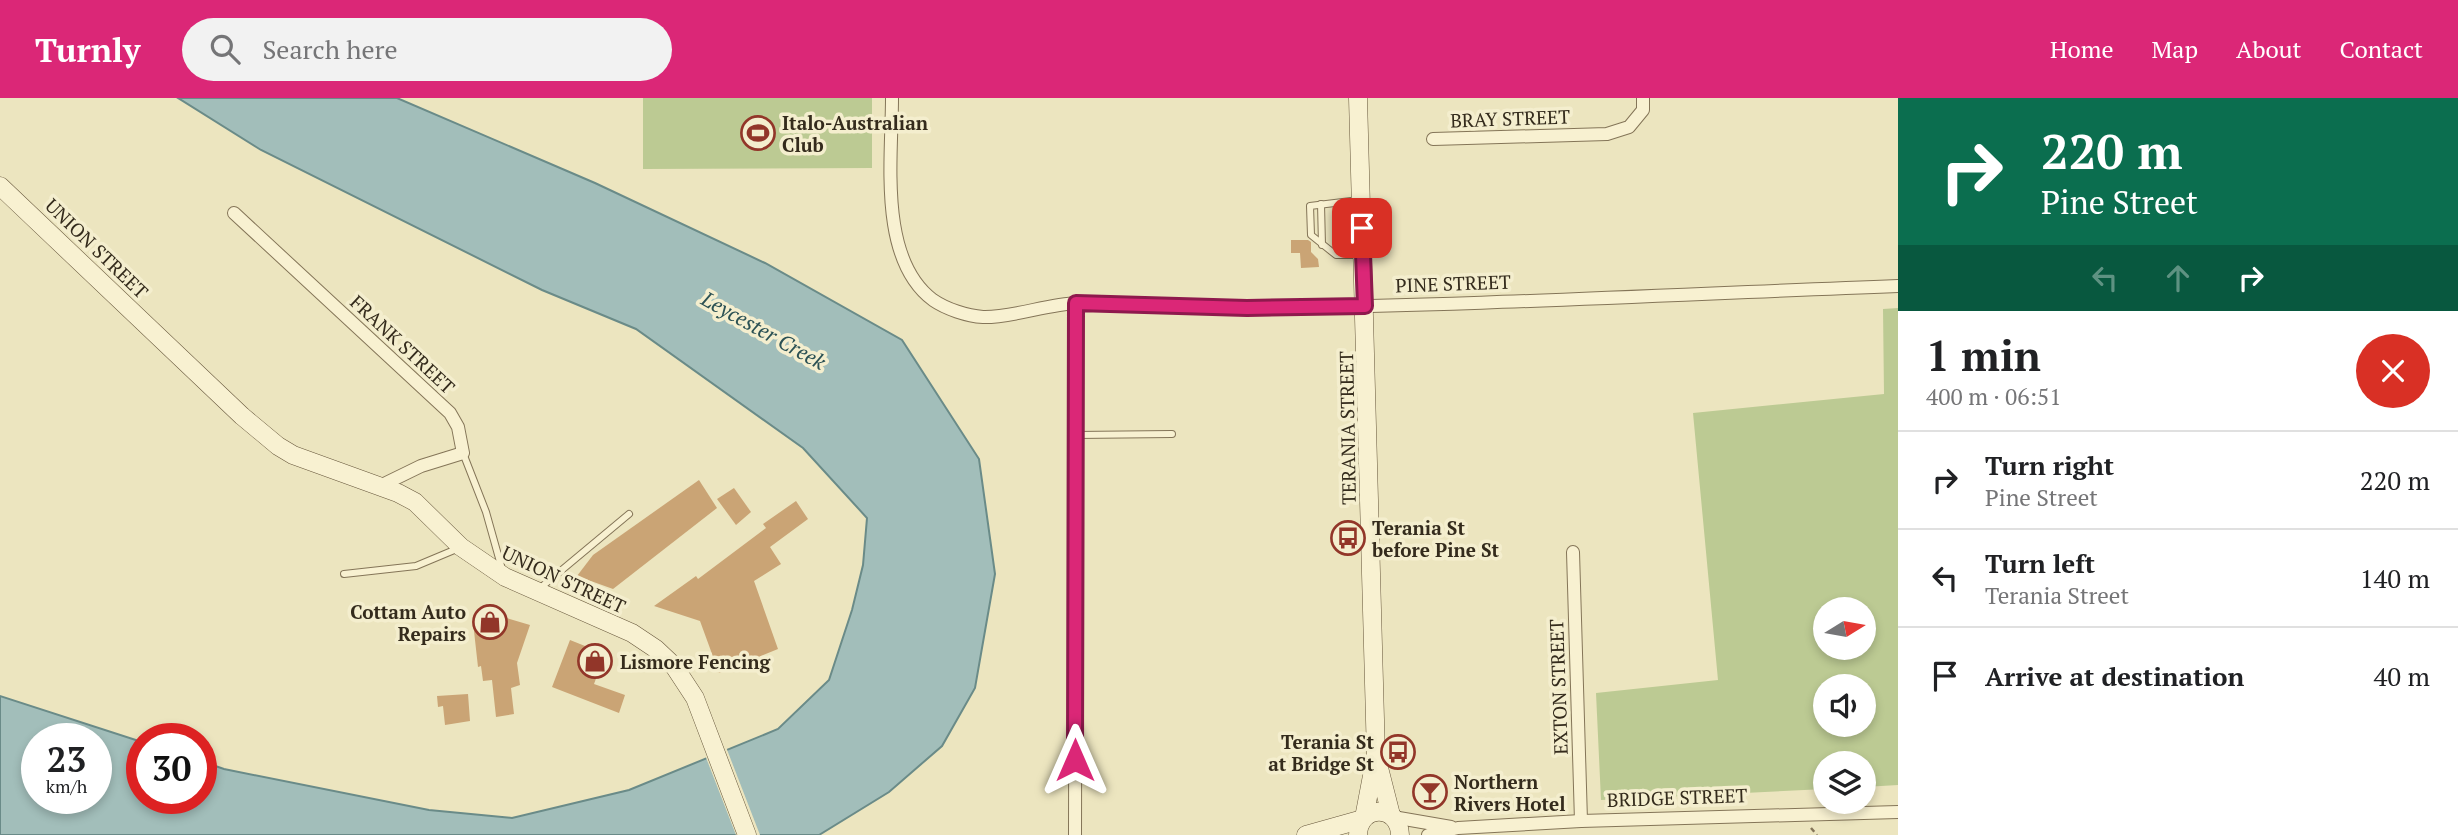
<!DOCTYPE html>
<meta charset="utf-8">
<style>
body{margin:0;font-family:"PT Serif",serif;background:#f2f2f2;color:#202124;height:100vh;display:flex;flex-direction:column;font-size:26px;white-space:nowrap}
*{box-sizing:border-box;margin:0}
p{font-size:23px;color:#757577}
.icon{flex:none;width:38px;height:38px;fill:none;stroke:currentColor;stroke-width:2;stroke-linecap:round;stroke-linejoin:round}
.map{position:relative;flex:1;overflow:hidden}
.details{display:flex;flex-direction:column;background:#fff;width:560px}
.details>*{flex:none}
.top-card{background:#0b6e4f;color:#fff;overflow:hidden}
.needle{width:46px;rotate:79deg}
.buttons{position:absolute;left:1813px;top:499px;display:grid;gap:14px}
.buttons a{display:grid;place-items:center;width:63px;height:63px;border-radius:50%;background:#fff;box-shadow:0 4px 10px #0003;font-size:35px}
.speed{position:absolute;left:21px;top:625px;display:flex;gap:14px;font-size:35px;font-weight:700;text-align:center}
.speed>*{display:grid;place-content:center;width:91px;height:91px;border-radius:50%;background:#fff;box-shadow:0 4px 10px #0003;line-height:1}
.speed small{font-size:18px;font-weight:400}
.speed .limit{border:10px solid #d22;background:#fff;color:#111}
.pin{position:absolute;display:grid;place-items:center;width:60px;height:60px;color:#fff;margin:-30px;border-radius:14px;box-shadow:0 4px 10px #0006}
.me{position:absolute;width:77px;margin:-38px;rotate:0deg;stroke-linejoin:round;filter:drop-shadow(0 0 5px #0008)}
.turn{display:flex;align-items:center;gap:24px;height:147px;padding:0 28px;font-size:32px}
.turn .icon{width:91px;height:91px;stroke-width:2.5}
.turn b{display:block;font-size:49px;line-height:60px}
.lanes{display:flex;align-items:center;height:66px;padding:0 28px;background:#0003;justify-content:center;gap:35px;direction:ltr}
.lanes .off{opacity:.35}
.round{display:grid;place-items:center;flex:none;width:74px;height:74px;border-radius:37px;background:#f2f2f2}
.head{display:flex;align-items:center;justify-content:space-between;height:119px;padding:0 28px}
h1{font-size:42px;font-weight:800;line-height:52px}
ul{padding:0;list-style:none}
li{display:flex;align-items:center;gap:21px;height:98px;padding:0 28px;border-top:2px solid #e0e0e0}
li div{flex:1}
li b{display:block;font-size:26px}
li em{font-style:normal}
header{display:flex;align-items:center;gap:42px;box-sizing:border-box;height:98px;padding:0 35px;background:#db2777;color:#fff}
header strong{font-size:33px}
nav{display:flex;gap:38px;margin-inline-start:auto;font-size:24px}
.search{width:490px;height:63px;background:#f2f2f2;display:flex;align-items:center;gap:18px;box-sizing:border-box;padding:0 24px;border-radius:38px;color:#757577;font-size:26px}
main{display:flex;flex:1;min-height:0}
.map>svg:first-child{display:block}
.green{fill:#bcca93;fill-rule:evenodd}
.water{fill:#a2beba;stroke:#6a8b88;stroke-width:2;fill-rule:evenodd}
.pier{fill:#ece5bf}
.building{fill:#caa475}
.lines{fill:none;stroke-linecap:round;stroke-linejoin:round}
.service-casing{stroke:#847558;stroke-width:8}
.minor-casing{stroke:#847558;stroke-width:14}
.secondary-casing{stroke:#66563b;stroke-width:19}
.path{stroke:#847558;stroke-width:2.5;stroke-dasharray:5 3.5;stroke-linecap:butt}
.service{stroke:#f8f1d1;stroke-width:6}
.minor{stroke:#f8f1d1;stroke-width:12}
.secondary{stroke:#f8f1d1;stroke-width:18}
.route-casing{stroke:#8e194d;stroke-width:18}
.route{stroke:#db2777;stroke-width:12}
.labels{text-anchor:middle;dominant-baseline:central;stroke-width:7;stroke-linejoin:round;paint-order:stroke}
.street-label{font-size:19px;fill:#342b1c;stroke:#f4eece}
.poi-label{font-size:19px;font-weight:bold;fill:#342b1c;stroke:#f4eece;text-anchor:start}
.water-label{font-size:21px;font-style:italic;fill:#2b5154;stroke:#f4eece}
</style>
<header>
<strong>Turnly</strong>
<div class="search"><svg class="icon" aria-label="search" viewBox="0 0 24 24"><circle cx="10" cy="10" r="6"/><path d="M15 15l6 6"/></svg>Search here</div>
<nav><a>Home</a><a>Map</a><a>About</a><a>Contact</a></nav>
</header>
<main>
<div class="map">
<svg width="1898" height="737" viewBox="0 0 1898 737">
<rect width="100%" height="100%" fill="#ece5bf"/>
<g class="green">
<polygon points="643,0 872,0 872,70 643,71"/>
<path d="M 1898,210 L 1898,687 L 1864,689 L 1864,665 L 1825,665 L 1825,691 L 1601,702 L 1596,595 L 1718,582 L 1693,315 L 1884,296 L 1883,211 ZM 1825,511 L 1864,511 L 1864,550 L 1825,550 ZM 1825,588 L 1864,588 L 1864,626 L 1825,626 Z"/>
</g>
<path class="water" d="M 178,0 L 397,0 L 595,85 L 765,165 L 902,242 L 979,361 L 995,476 L 975,590 L 942,648 L 889,694 L 819,737 L 0,737 L 0,598 L 142,644 L 142,700 L 201,700 L 201,663 L 224,671 L 429,712 L 512,720 L 629,692 L 778,631 L 829,582 L 852,512 L 863,467 L 867,420 L 803,350 L 636,231 L 542,192 L 261,52 ZM 37,640 L 96,640 L 96,700 L 37,700 Z"/>
<polygon class="pier" points="726,649 760,737 736,737 705,657"/>
<g class="building">
<polygon points="1291,142 1308,142 1311,144 1311,154 1318,161 1319,169 1301,170 1300,155 1291,155"/>
<polygon points="699,382 717,410 613,491 577,478 593,457"/>
<polygon points="734,390 751,414 736,427 717,401"/>
<polygon points="796,403 808,421 770,449 781,466 754,483 778,551 719,575 700,523 654,508 696,478 698,481 766,430 763,426"/>
<polygon points="503,519 530,527 517,565 520,587 511,590 514,616 496,619 492,582 483,583 481,568 478,569 473,524"/>
<polygon points="570,542 605,556 594,586 625,597 619,615 552,589"/>
<polygon points="468,596 470,623 445,627 443,608 438,609 437,598"/>
</g>
<g class="lines">
<g class="service-casing">
<g id="service">
<polyline points="1359,102 1310,108 1311,137 1336,157 1361,157"/>
<polyline points="1321,106 1322,147"/>
<polyline points="1076,337 1172,336"/>
<polyline points="463,355 486,414 502,471"/>
<polyline points="344,476 416,468 459,450"/>
<polyline points="539,491 629,416"/>
</g>
</g>
<g class="minor-casing">
<g id="minor">
<path d="M 892,0 C 892,61 878,161 933,202 C 946,211 967,218 983,219 C 1011,220 1048,206 1077,205 C 1135,203 1193,211 1250,210 C 1466,208 1682,196 1898,188"/>
<polyline points="1433,41 1607,36 1629,29 1643,12 1643,0"/>
<polyline points="234,115 450,315 458,329 463,355 421,368 380,388"/>
<polyline points="1573,454 1581,723"/>
<polyline points="1393,719 1451,729"/>
<polyline points="1075,737 1076,205"/>
<polyline points="1428,737 1458,730 1581,723 1898,714"/>
</g>
</g>
<g class="secondary-casing">
<g id="secondary">
<polyline points="1358,0 1376,658 1391,717"/>
<polyline points="0,88 242,318 278,348 293,357 398,395 415,404 461,449 505,479 632,535 656,551 674,568 695,600 747,737"/>
<polyline points="1364,720 1375,662"/>
<polyline points="1306,737 1363,721"/>
<path d="M 1358,737 C 1359,706 1399,706 1400,737"/>
</g>
</g>
<polyline class="path" points="1811,730 1817,737"/>
<use href="#service" class="service"/>
<use href="#minor" class="minor"/>
<use href="#secondary" class="secondary"/>
</g>
<g class="lines">
<g class="route-casing">
<polyline id="route" points="1075,662 1076,205 1247,210 1365,208 1362,130"/>
</g>
<use href="#route" class="route"/>
</g>
<defs>
<g id="stadium-ring" transform="scale(1.75)"><circle r="9.5" fill="#f4eece" stroke="#923629" stroke-width="1.5"/><path d="M0-5a6.5 5 0 1 0 0 10a6.5 5 0 1 0 0-10ZM-3.5-1.8h7v3.6h-7Z" fill="#923629"/></g>
<g id="bus-ring" transform="scale(1.75)"><circle r="9.5" fill="#f4eece" stroke="#923629" stroke-width="1.5"/><path d="M-5-6H5V4H4V6H2V4H-2V6H-4V4H-5ZM-3.5-4V0h7V-4ZM-3.5 1.2v1.5H-2V1.2ZM2 1.2v1.5H3.5V1.2Z" fill="#923629"/></g>
<g id="shop-ring" transform="scale(1.75)"><circle r="9.5" fill="#f4eece" stroke="#923629" stroke-width="1.5"/><path d="M-5-2.5h2.3a2.7 3.5 0 0 1 5.4 0H5L5.5 6h-11ZM-1.5-2.5h3a1.5 2.3 0 0 0-3 0Z" fill="#923629"/></g>
<g id="bar-ring" transform="scale(1.75)"><circle r="9.5" fill="#f4eece" stroke="#923629" stroke-width="1.5"/><path d="M-6-5H6L.8 .8V4.5H3.5V6h-7V4.5H-.8V.8Z" fill="#923629"/></g>
</defs>
<g fill-rule="evenodd">
<use href="#stadium-ring" x="758" y="35"/>
<use href="#bus-ring" x="1348" y="440"/>
<use href="#shop-ring" x="490" y="524"/>
<use href="#shop-ring" x="595" y="563"/>
<use href="#bus-ring" x="1398" y="654"/>
<use href="#bar-ring" x="1430" y="694"/>
</g>
<g class="labels">
<g class="street-label">
<text transform="translate(1510 20) rotate(-2)">BRAY STREET</text>
<text transform="translate(97 150) rotate(44)">UNION STREET</text>
<text transform="translate(1453 185) rotate(-2)">PINE STREET</text>
<text transform="translate(403 246) rotate(43)">FRANK STREET</text>
<text transform="translate(1347 330) rotate(-91)">TERANIA STREET</text>
<text transform="translate(564 481) rotate(25)">UNION STREET</text>
<text transform="translate(1558 589) rotate(-92)">EXTON STREET</text>
<text transform="translate(1677 699) rotate(-2)">BRIDGE STREET</text>
</g>
<g class="poi-label">
<text x="782" y="24">Italo-Australian<tspan x="782" dy="22">Club</tspan></text>
<text x="1372" y="429">Terania St<tspan x="1372" dy="22">before Pine St</tspan></text>
<text x="466" y="513" text-anchor="end">Cottam Auto<tspan x="466" dy="22">Repairs</tspan></text>
<text x="620" y="563">Lismore Fencing</text>
<text x="1374" y="643" text-anchor="end">Terania St<tspan x="1374" dy="22">at Bridge St</tspan></text>
<text x="1454" y="683">Northern<tspan x="1454" dy="22">Rivers Hotel</tspan></text>
</g>
<g class="water-label">
<text transform="translate(764 232) rotate(29)">Leycester Creek</text>
</g>
</g>
</svg>
<div class="buttons">
<a><svg class="needle" viewBox="-14 -14 28 28"><path d="M0-13l5 13h-10z" fill="#e53935"/><path d="M0 13l5-13h-10z" fill="#757577"/></svg></a>
<a><svg class="icon" aria-label="sound" viewBox="0 0 24 24"><path d="M4 9h4l5-4v14l-5-4H4zM17 9q2 3 0 6"/></svg></a>
<a><svg class="icon" aria-label="layers" viewBox="0 0 24 24"><path d="M12 4l9 5-9 5-9-5zM3 14l9 5 9-5"/></svg></a>
</div>
<div class="speed"><div>23<small>km/h</small></div><div class="limit">30</div></div>
<div class="pin" style="left:1362px;top:130px;background:#d93025"><svg class="icon" aria-label="arrive" viewBox="0 0 24 24"><path d="M6 21V4h12l-3 4 3 4H6"/></svg></div>
<svg class="me" style="left:1075px;top:662px" viewBox="-20 -20 40 40"><path d="M0-17L14 15 0 8-14 15z" fill="#db2777" stroke="#fff" stroke-width="4"/></svg>
</div>
<section class="details">
<div class="top-card">
<div class="turn"><svg class="icon" aria-label="right" viewBox="0 0 24 24"><path d="M7 20v-9h11M14 6l5 5-5 5"/></svg><div><b>220 m</b>Pine Street</div></div>
<div class="lanes"><svg class="icon off" aria-label="left" viewBox="0 0 24 24"><path d="M17 20v-9H6M10 6l-5 5 5 5"/></svg><svg class="icon off" aria-label="ahead" viewBox="0 0 24 24"><path d="M12 20V5M6 11l6-6 6 6"/></svg><svg class="icon" aria-label="right" viewBox="0 0 24 24"><path d="M7 20v-9h11M14 6l5 5-5 5"/></svg></div>
</div>
<div class="head"><div><h1>1 min</h1><p>400 m · 06:51</p></div><a class="round" style="background:#d93025;color:#fff"><svg class="icon" aria-label="close" viewBox="0 0 24 24"><path d="M6 6l12 12M18 6L6 18"/></svg></a></div>
<ul>
<li><svg class="icon" aria-label="right" viewBox="0 0 24 24"><path d="M7 20v-9h11M14 6l5 5-5 5"/></svg><div><b>Turn right</b><p>Pine Street</p></div><em>220 m</em></li>
<li><svg class="icon" aria-label="left" viewBox="0 0 24 24"><path d="M17 20v-9H6M10 6l-5 5 5 5"/></svg><div><b>Turn left</b><p>Terania Street</p></div><em>140 m</em></li>
<li><svg class="icon" aria-label="arrive" viewBox="0 0 24 24"><path d="M6 21V4h12l-3 4 3 4H6"/></svg><div><b>Arrive at destination</b></div><em>40 m</em></li>
</ul>
</section>
</main>
